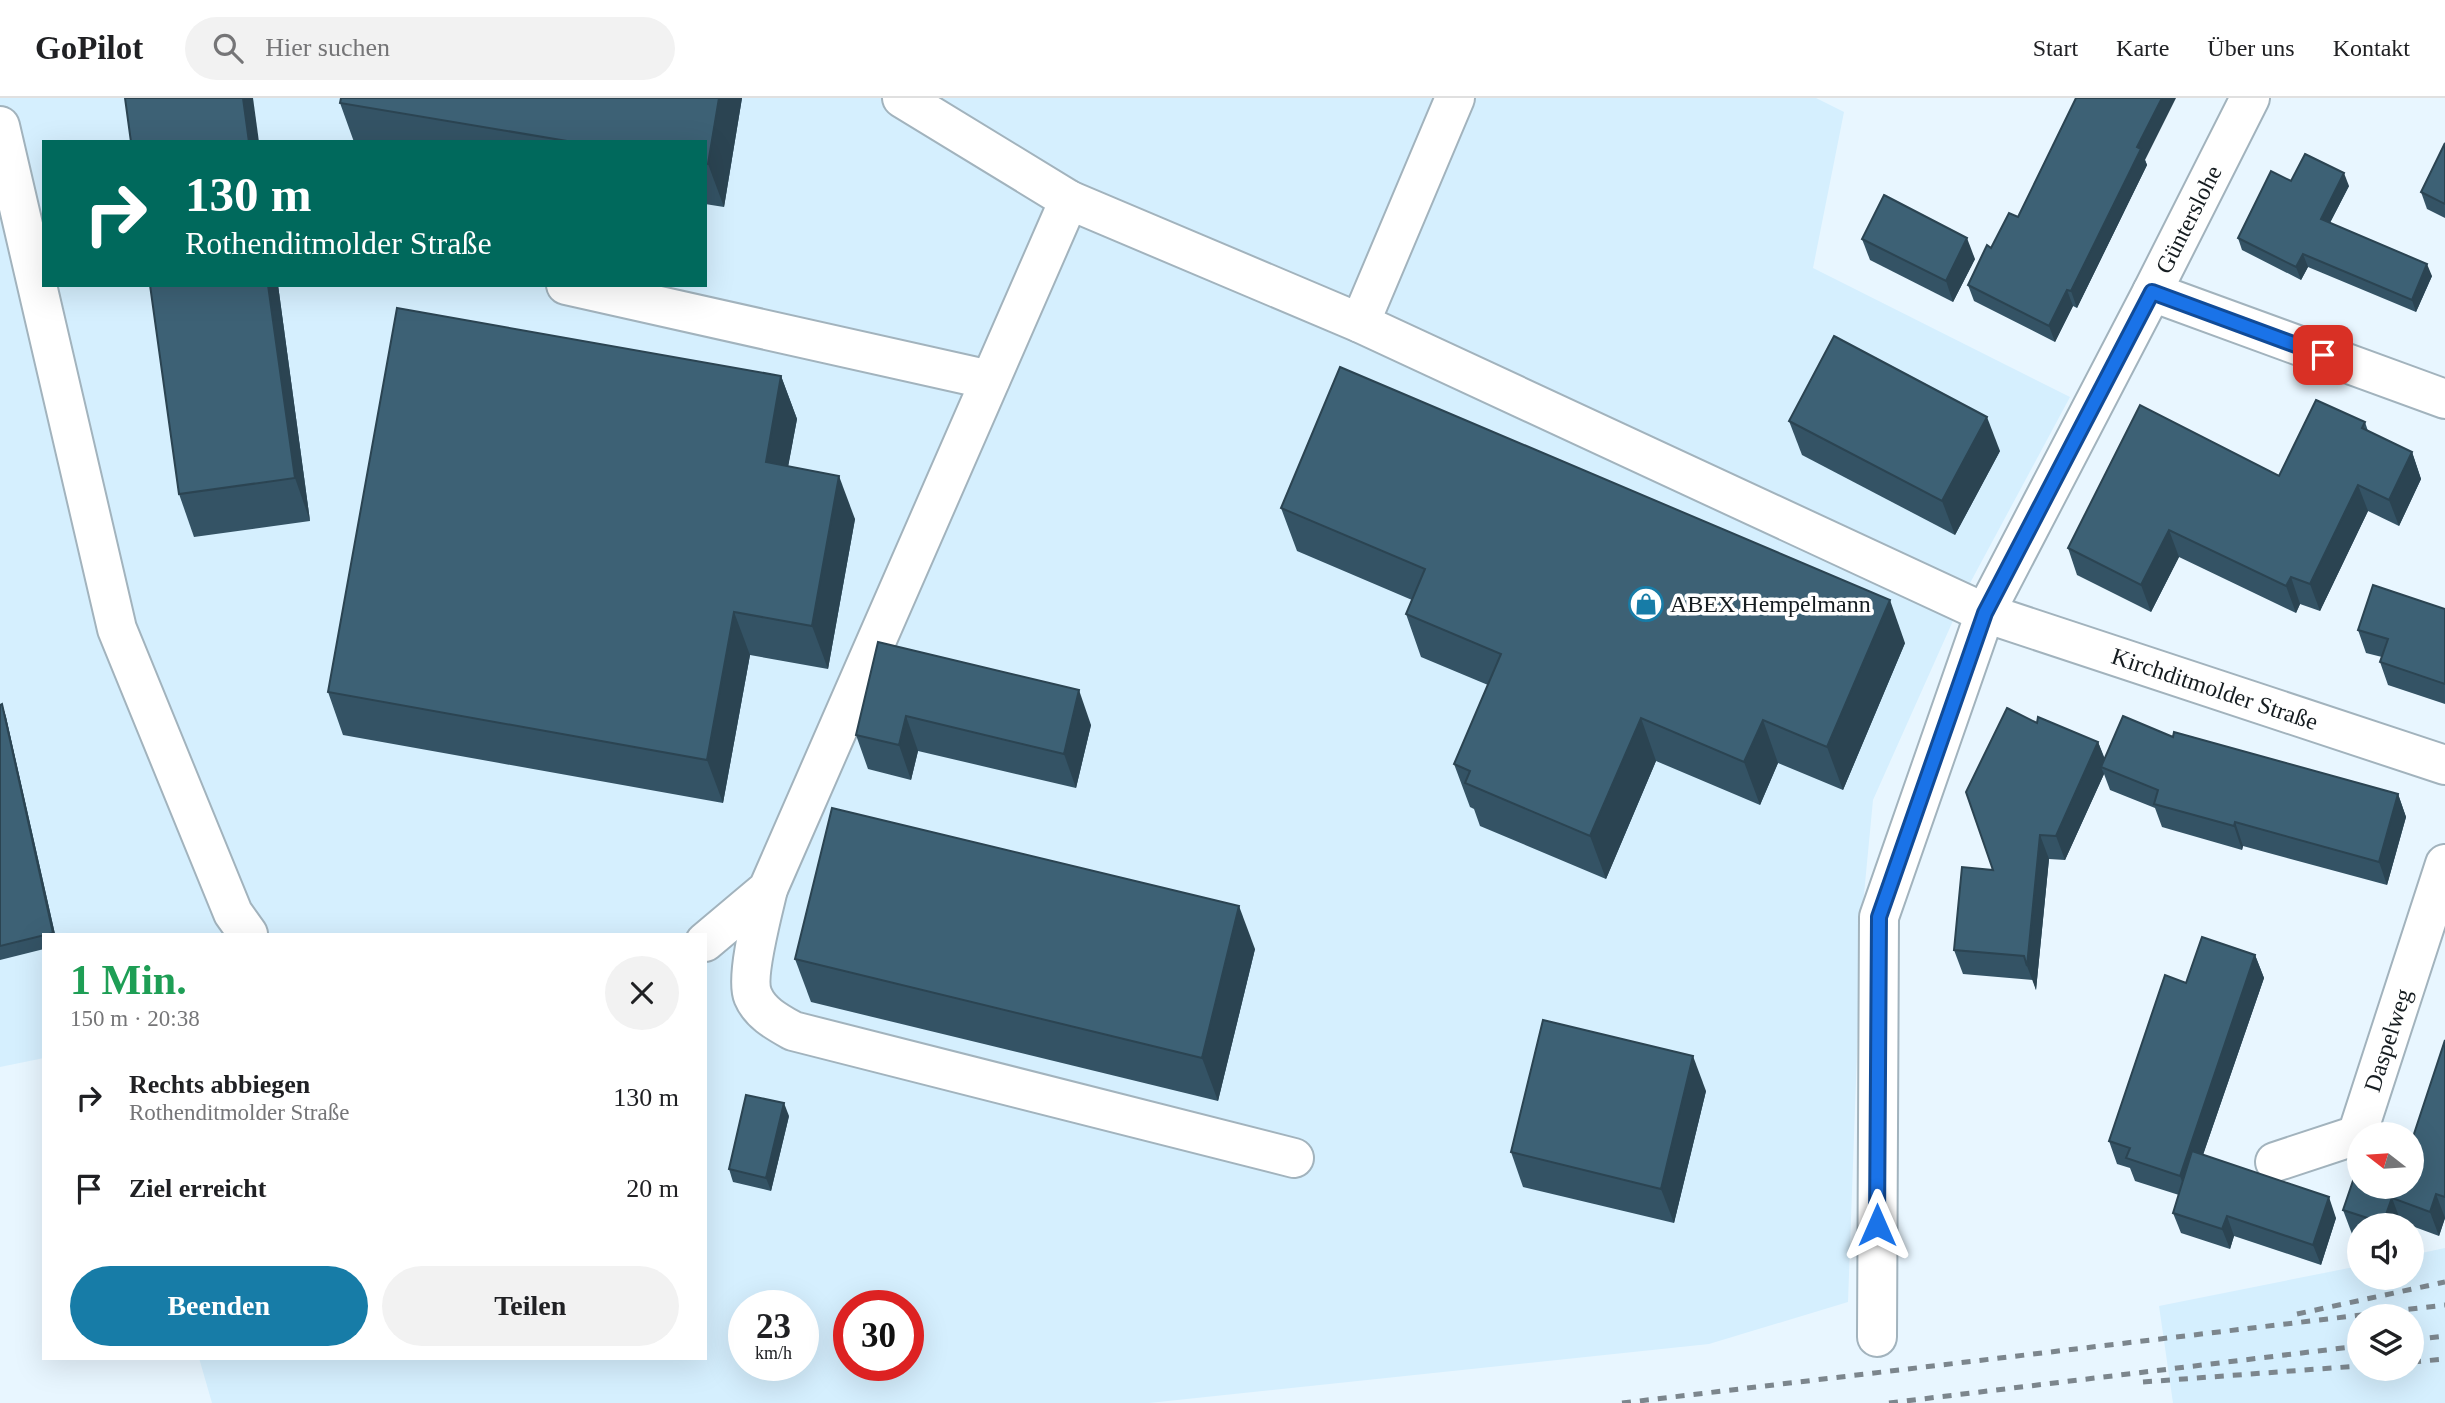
<!DOCTYPE html>
<html lang="de">
<meta charset="utf-8">
<style>
body{margin:0;font-family:"Times New Roman",serif;background:#f2f2f2;color:#202124;height:100vh;display:flex;flex-direction:column;font-size:26px;white-space:nowrap}
*{box-sizing:border-box;margin:0}
p{font-size:23px;color:#757577}
.icon{flex:none;width:38px;height:38px;fill:none;stroke:currentColor;stroke-width:2;stroke-linecap:round;stroke-linejoin:round}
.map{position:relative;flex:1;overflow:hidden}
.details{position:absolute;left:42px;top:835px;width:665px;height:427px;display:flex;flex-direction:column;background:#fff;border-radius:0px;box-shadow:0 7px 28px #0002}
.details>*{flex:none}
.guide{position:absolute;left:42px;top:42px;width:665px;height:147px;border-radius:0px;box-shadow:0 7px 28px #0002;background:#00695c;color:#fff;overflow:hidden}
.needle{width:46px;rotate:287deg}
.fabs{position:absolute;left:2347px;top:1024px;display:grid;gap:14px}
.fabs a{display:grid;place-items:center;width:77px;height:77px;border-radius:50%;background:#fff;box-shadow:0 7px 28px #0002;font-size:35px}
.speed{position:absolute;left:728px;top:1192px;display:flex;gap:14px;font-size:35px;font-weight:700;text-align:center}
.speed>*{display:grid;place-content:center;width:91px;height:91px;border-radius:50%;background:#fff;box-shadow:0 7px 28px #0002;line-height:1}
.speed small{font-size:18px;font-weight:400}
.speed .limit{border:10px solid #d22;background:#fff;color:#111}
.pin{position:absolute;display:grid;place-items:center;width:60px;height:60px;color:#fff;margin:-30px;border-radius:14px;box-shadow:0 4px 10px #0006}
.me{position:absolute;width:77px;margin:-38px;rotate:0deg;stroke-linejoin:round;filter:drop-shadow(0 0 5px #0008)}
.turn{display:flex;align-items:center;gap:24px;height:147px;padding:0 28px;font-size:32px}
.turn .icon{width:91px;height:91px;stroke-width:2.5}
.turn b{display:block;font-size:49px;line-height:60px}
.round{display:grid;place-items:center;flex:none;width:74px;height:74px;border-radius:37px;background:#f2f2f2}
.headline{display:flex;align-items:center;justify-content:space-between;height:119px;padding:0 28px}
h1{font-size:42px;font-weight:600;line-height:52px;color:#1e9e55}
.button{display:flex;gap:14px;margin-top:auto;padding:14px 28px}
.button a{flex:1;height:80px;border-radius:42px;background:#177ca7;color:#fff;font-size:28px;font-weight:600;line-height:80px;text-align:center}
.button a+a{background:#f2f2f2;color:#202124}
ul{padding:0;list-style:none}
li{display:flex;align-items:center;gap:21px;height:91px;padding:0 28px}
li div{flex:1}
li b{display:block;font-size:26px}
li em{font-style:normal}
header{display:flex;align-items:center;gap:42px;box-sizing:border-box;height:98px;padding:0 35px;background:#fff;border-bottom:2px solid #e0e0e0}
header strong{font-size:33px}
nav{display:flex;gap:38px;margin-inline-start:auto;font-size:24px}
.search{width:490px;height:63px;background:#f2f2f2;display:flex;align-items:center;gap:18px;box-sizing:border-box;padding:0 24px;border-radius:38px;color:#757577;font-size:26px}
.map>svg:first-child{display:block}
.built{fill:#d5effe;fill-rule:evenodd}
.lines{fill:none;stroke-linecap:round;stroke-linejoin:round}
.minor-casing{stroke:#a2b3bd;stroke-width:42}
.minor{stroke:#fff;stroke-width:38}
.rail{stroke:#7c868d;stroke-width:5;stroke-dasharray:9 9;stroke-linecap:butt}
.wall{fill:#345365}
.shaded-wall{fill:#2b4452}
.building{fill:#3d6175;stroke:#2b4452;stroke-width:2}
.route-casing{stroke:#114b97;stroke-width:18}
.route{stroke:#1a73e8;stroke-width:12}
.labels{text-anchor:middle;dominant-baseline:central;stroke-width:7;stroke-linejoin:round;paint-order:stroke}
.street-label{font-size:24px;fill:#151c20;stroke:#fff}
.poi-label{font-size:24px;fill:#151c20;stroke:#fff;text-anchor:start}
</style>
<header>
<strong>GoPilot</strong>
<div class="search"><svg class="icon" aria-label="search" viewBox="0 0 24 24"><circle cx="10" cy="10" r="6"/><path d="M15 15l6 6"/></svg>Hier suchen</div>
<nav><a>Start</a><a>Karte</a><a>Über uns</a><a>Kontakt</a></nav>
</header>
<div class="map">
<svg width="2445" height="1305" viewBox="0 0 2445 1305">
<rect width="100%" height="100%" fill="#e8f6ff"/>
<g class="built">
<path d="M 0,0 L 1816,0 L 1844,14 L 1813,170 L 2070,299 L 1969,487 L 1873,702 L 1862,817 L 1848,1204 L 1709,1246 L 1149,1305 L 212,1305 L 199,1260 L 705,1260 L 705,836 L 44,836 L 44,960 L 0,969 ZM 44,44 L 705,44 L 705,187 L 44,187 ZM 744,1208 L 803,1208 L 803,1267 L 744,1267 ZM 849,1208 L 908,1208 L 908,1267 L 849,1267 Z"/>
<path d="M 2445,1150 L 2445,1305 L 2173,1305 L 2159,1208 L 2359,1168 L 2359,1180 L 2412,1180 L 2412,1157 ZM 2359,1218 L 2412,1218 L 2412,1270 L 2359,1270 Z"/>
</g>
<g class="lines">
<g class="minor-casing">
<g id="minor">
<polyline points="902,0 1069,102 1360,225 1455,0"/>
<polyline points="0,28 117,531 233,815 248,836"/>
<polyline points="566,187 990,282"/>
<polyline points="2152,194 2445,301"/>
<path id="s1" d="M 1360,225 L 1985,515 L 2445,667"/>
<path d="M 768,791 C 763,812 745,880 753,898 C 760,915 777,924 793,933 L 1294,1060"/>
<polyline points="705,844 768,791 1069,102"/>
<path id="s2" d="M 2275,1064 L 2357,1037 L 2445,766"/>
<path id="s3" d="M 1877,1239 L 1879,819 L 1985,515 L 2152,194 L 2250,0"/>
</g>
</g>
<use href="#minor" class="minor"/>
<g class="rail">
<polyline points="2297,1216 2445,1184"/>
<polyline points="2412,1242 2445,1238"/>
<polyline points="2412,1264 2445,1261"/>
<polyline points="2143,1284 2359,1268"/>
<polyline points="1622,1305 2445,1207"/>
<polyline points="1889,1305 2359,1248"/>
</g>
</g>
<g class="wall">
<polygon points="341,0 742,0 724,109 705,106 705,44 354,44 340,5"/>
<polygon points="2445,45 2445,120 2427,111 2421,94"/>
<polygon points="2145,62 2147,67 2077,210 2073,208 2055,244 1974,203 1968,187 1991,150 2018,119"/>
<polygon points="2291,83 2349,88 2330,125 2432,178 2416,214 2308,169 2301,182 2242,152 2238,140"/>
<polygon points="1862,141 1975,161 1953,204 1870,162"/>
<polygon points="150,187 278,187 310,423 194,439 179,396"/>
<polygon points="781,278 797,321 788,368 855,421 828,571 750,557 723,705 343,637 328,594"/>
<polygon points="1789,323 2000,353 1955,437 1802,357"/>
<polygon points="2365,324 2368,333 2412,354 2421,381 2399,428 2368,413 2320,513 2300,506 2296,515 2179,459 2151,514 2077,477 2068,450 2279,378"/>
<polygon points="1281,410 1905,545 1843,692 1778,665 1760,707 1656,663 1606,781 1480,728 1474,711 1470,709 1454,666 1488,587 1421,559 1406,516 1412,502 1297,453"/>
<polygon points="2445,511 2445,606 2388,587 2380,564 2382,559 2366,555 2358,532"/>
<polygon points="878,544 1091,627 1076,690 918,653 911,682 868,671 856,637"/>
<polygon points="2,606 6,619 55,836 44,836 44,851 0,862 0,607"/>
<polygon points="2037,625 2098,644 2105,661 2173,639 2398,696 2406,719 2387,787 2243,748 2242,752 2162,729 2155,710 2110,692 2104,676 2065,762 2049,761 2036,892 2033,882 1963,876 1954,852 1993,772"/>
<polygon points="1255,851 1218,1003 811,904 795,861"/>
<polygon points="2255,857 2264,880 2203,1057 2336,1120 2321,1167 2234,1138 2230,1151 2181,1135 2173,1115 2179,1097 2135,1083 2130,1070 2117,1066 2109,1043 2186,885"/>
<polygon points="2445,942 2445,1120 2439,1138 2412,1128 2412,1127 2408,1127 2401,1124 2400,1127 2359,1127 2359,1139 2352,1136 2343,1112 2412,1088"/>
<polygon points="1706,993 1674,1125 1523,1089 1511,1054"/>
<polygon points="789,1018 771,1093 733,1084 729,1071"/>
<polygon points="278,1260 301,1260 279,1262"/>
</g>
<g class="shaded-wall">
<polygon points="243,0 253,0 259,44 249,44"/>
<polygon points="719,0 742,0 724,109 708,66"/>
<polygon points="2162,0 2176,0 2145,62 2147,67 2077,210 2071,193 2137,49"/>
<polygon points="2344,75 2349,88 2325,134 2321,121"/>
<polygon points="1967,140 1975,161 1953,204 1946,183"/>
<polygon points="2303,156 2308,169 2301,182 2296,169"/>
<polygon points="2427,166 2432,178 2416,214 2412,202"/>
<polygon points="268,187 278,187 310,423 295,380"/>
<polygon points="2067,192 2073,208 2055,244 2049,228"/>
<polygon points="781,278 797,321 781,407 766,364"/>
<polygon points="1987,319 2000,353 1955,437 1942,403"/>
<polygon points="2412,354 2421,381 2399,428 2389,402"/>
<polygon points="839,378 855,421 828,571 812,528"/>
<polygon points="2358,387 2368,413 2320,513 2310,486"/>
<polygon points="2169,432 2179,459 2151,514 2141,487"/>
<polygon points="2291,479 2300,506 2296,515 2286,488"/>
<polygon points="1890,502 1905,545 1843,692 1827,649"/>
<polygon points="734,514 750,557 723,705 707,662"/>
<polygon points="1079,592 1091,627 1076,690 1064,656"/>
<polygon points="2,606 6,619 55,836 54,836 53,835"/>
<polygon points="906,618 918,653 911,682 899,647"/>
<polygon points="1641,620 1656,663 1606,781 1590,738"/>
<polygon points="1763,622 1778,665 1760,707 1744,664"/>
<polygon points="2098,644 2107,668 2101,669 2104,676 2065,762 2056,738"/>
<polygon points="2398,696 2406,719 2387,787 2379,764"/>
<polygon points="2235,724 2243,748 2242,752 2234,728"/>
<polygon points="2040,737 2049,761 2036,892 2027,868"/>
<polygon points="1239,808 1255,851 1218,1003 1202,960"/>
<polygon points="2255,857 2264,880 2188,1100 2180,1078"/>
<polygon points="1693,958 1706,993 1674,1125 1661,1091"/>
<polygon points="784,1005 789,1018 771,1093 766,1080"/>
<polygon points="2436,1096 2445,1120 2439,1138 2430,1114"/>
<polygon points="2329,1099 2336,1120 2321,1167 2313,1147"/>
<polygon points="2392,1100 2401,1124 2400,1127 2384,1127 2383,1125"/>
<polygon points="2227,1118 2234,1138 2230,1151 2222,1131"/>
</g>
<g class="building">
<polygon points="125,0 243,0 249,44 131,44"/>
<polygon points="341,0 719,0 708,66 705,66 705,44 573,44 340,5"/>
<polygon points="2076,0 2162,0 2137,49 2141,51 2071,193 2067,192 2049,228 1968,187 1987,147 1991,150 2009,115 2018,119"/>
<polygon points="2445,45 2445,106 2421,94"/>
<polygon points="2305,56 2344,75 2321,121 2427,166 2412,202 2303,156 2296,169 2238,140 2271,73 2291,83"/>
<polygon points="1884,97 1967,140 1946,183 1862,141"/>
<polygon points="150,187 268,187 295,380 179,396"/>
<polygon points="397,210 781,278 766,364 839,378 812,528 734,514 707,662 328,594"/>
<polygon points="1834,238 1987,319 1942,403 1789,323"/>
<polygon points="1340,269 1890,502 1827,649 1763,622 1744,664 1641,620 1590,738 1465,685 1470,673 1454,666 1501,556 1406,516 1425,471 1281,410"/>
<polygon points="2316,302 2365,324 2362,330 2412,354 2389,402 2358,387 2310,486 2291,479 2286,488 2169,432 2141,487 2068,450 2140,307 2279,378"/>
<polygon points="2373,487 2445,511 2445,586 2380,564 2388,541 2358,532"/>
<polygon points="878,544 1079,592 1064,656 906,618 899,647 856,637"/>
<polygon points="2,606 53,835 0,848 0,607"/>
<polygon points="2007,610 2037,625 2038,619 2098,644 2056,738 2040,737 2027,868 2024,858 1954,852 1962,769 1993,772 1966,694"/>
<polygon points="2123,618 2173,639 2174,634 2398,696 2379,764 2235,724 2234,728 2154,706 2158,692 2101,669"/>
<polygon points="832,710 1239,808 1202,960 795,861"/>
<polygon points="2202,839 2255,857 2180,1078 2126,1060 2130,1050 2109,1043 2165,877 2186,885"/>
<polygon points="1543,922 1693,958 1661,1091 1511,1054"/>
<polygon points="2445,942 2445,1099 2436,1096 2430,1114 2392,1100 2396,1088 2412,1088 2412,1042"/>
<polygon points="746,997 784,1005 766,1080 729,1071"/>
<polygon points="2192,1053 2329,1099 2313,1147 2227,1118 2222,1131 2173,1115"/>
<polygon points="2358,1068 2359,1069 2359,1088 2396,1088 2383,1125 2343,1112"/>
</g>
<g class="lines">
<g class="route-casing">
<polyline id="route" points="1877,1127 1879,819 1985,515 2152,194 2323,257"/>
</g>
<use href="#route" class="route"/>
</g>
<defs>
<g id="shop-ring" transform="scale(1.75)"><circle r="9.5" fill="#fff" stroke="#177ca7" stroke-width="1.5"/><path d="M-5-2.5h2.3a2.7 3.5 0 0 1 5.4 0H5L5.5 6h-11ZM-1.5-2.5h3a1.5 2.3 0 0 0-3 0Z" fill="#177ca7"/></g>
</defs>
<g fill-rule="evenodd">
<use href="#shop-ring" x="1646" y="506"/>
</g>
<g class="labels">
<g class="street-label">
<text stroke="none"><textPath href="#s3" startOffset="1185">Günterslohe</textPath></text>
<text stroke="none"><textPath href="#s1" startOffset="931">Kirchditmolder Straße</textPath></text>
<text stroke="none"><textPath href="#s2" startOffset="186">Daspelweg</textPath></text>
</g>
<g class="poi-label">
<text x="1670" y="506">ABEX Hempelmann</text>
</g>
</g>
</svg>
<div class="fabs">
<a><svg class="needle" viewBox="-14 -14 28 28"><path d="M0-13l5 13h-10z" fill="#e53935"/><path d="M0 13l5-13h-10z" fill="#757577"/></svg></a>
<a><svg class="icon" aria-label="sound" viewBox="0 0 24 24"><path d="M4 9h4l5-4v14l-5-4H4zM17 9q2 3 0 6"/></svg></a>
<a><svg class="icon" aria-label="layers" viewBox="0 0 24 24"><path d="M12 4l9 5-9 5-9-5zM3 14l9 5 9-5"/></svg></a>
</div>
<div class="speed"><div>23<small>km/h</small></div><div class="limit">30</div></div>
<div class="pin" style="left:2323px;top:257px;background:#d93025"><svg class="icon" aria-label="arrive" viewBox="0 0 24 24"><path d="M6 21V4h12l-3 4 3 4H6"/></svg></div>
<svg class="me" style="left:1877px;top:1127px" viewBox="-20 -20 40 40"><path d="M0-17L14 15 0 8-14 15z" fill="#1a73e8" stroke="#fff" stroke-width="4"/></svg>
<div class="guide">
<div class="turn"><svg class="icon" aria-label="right" viewBox="0 0 24 24"><path d="M7 20v-9h11M14 6l5 5-5 5"/></svg><div><b>130 m</b>Rothenditmolder Straße</div></div>
</div>
<section class="details">
<div class="headline"><div><h1>1 Min.</h1><p>150 m · 20:38</p></div><a class="round"><svg class="icon" aria-label="close" viewBox="0 0 24 24"><path d="M6 6l12 12M18 6L6 18"/></svg></a></div>
<ul>
<li><svg class="icon" aria-label="right" viewBox="0 0 24 24"><path d="M7 20v-9h11M14 6l5 5-5 5"/></svg><div><b>Rechts abbiegen</b><p>Rothenditmolder Straße</p></div><em>130 m</em></li>
<li><svg class="icon" aria-label="arrive" viewBox="0 0 24 24"><path d="M6 21V4h12l-3 4 3 4H6"/></svg><div><b>Ziel erreicht</b></div><em>20 m</em></li>
</ul>
<div class="button"><a>Beenden</a><a>Teilen</a></div>
</section>
</div>
